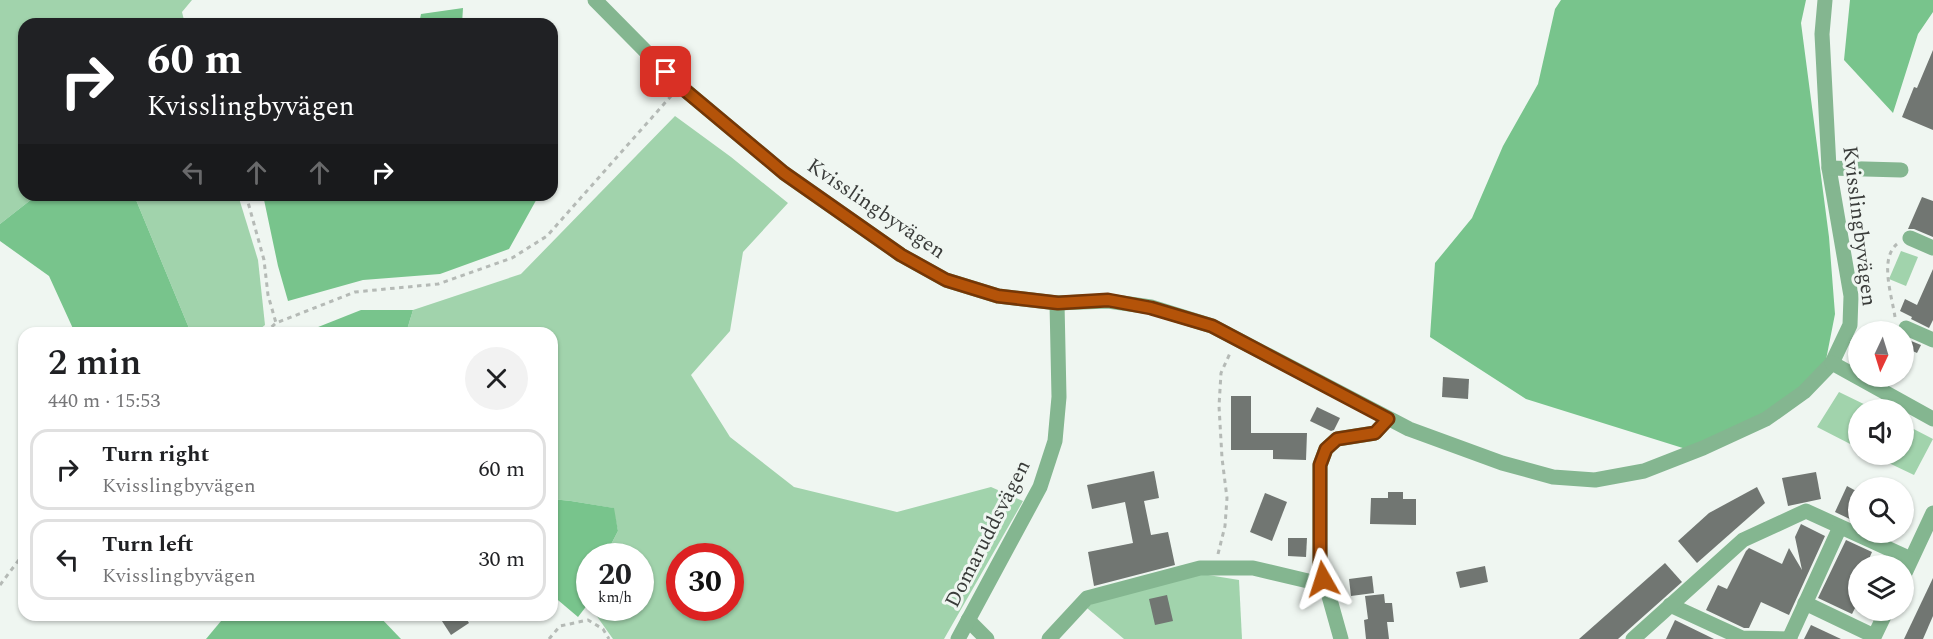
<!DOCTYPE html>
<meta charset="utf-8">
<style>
body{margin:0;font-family:Spectral,serif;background:#f2f2f2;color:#202124;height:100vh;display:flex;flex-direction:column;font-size:22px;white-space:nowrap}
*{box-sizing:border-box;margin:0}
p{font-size:20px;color:#757577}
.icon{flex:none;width:33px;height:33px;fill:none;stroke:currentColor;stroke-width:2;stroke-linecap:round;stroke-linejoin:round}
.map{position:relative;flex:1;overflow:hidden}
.side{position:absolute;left:18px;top:327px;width:540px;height:294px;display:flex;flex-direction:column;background:#fff;border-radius:18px;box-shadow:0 2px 4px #0004}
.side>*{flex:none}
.guide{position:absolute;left:18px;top:18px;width:540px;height:183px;border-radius:18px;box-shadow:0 2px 4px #0004;background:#202124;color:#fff;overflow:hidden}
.needle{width:39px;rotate:184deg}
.tools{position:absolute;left:1848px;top:321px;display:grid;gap:12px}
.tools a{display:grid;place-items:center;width:66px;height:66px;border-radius:50%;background:#fff;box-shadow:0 2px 4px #0004;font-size:30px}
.speed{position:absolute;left:576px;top:543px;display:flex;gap:12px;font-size:30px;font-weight:700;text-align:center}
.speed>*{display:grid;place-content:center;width:78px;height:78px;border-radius:50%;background:#fff;box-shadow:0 2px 4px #0004;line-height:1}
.speed small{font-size:15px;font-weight:400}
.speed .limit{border:9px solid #d22;background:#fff;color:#111}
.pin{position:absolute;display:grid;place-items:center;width:51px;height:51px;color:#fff;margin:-26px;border-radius:12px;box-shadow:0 3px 9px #0006}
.me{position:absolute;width:66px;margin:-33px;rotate:354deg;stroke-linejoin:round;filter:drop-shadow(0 0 4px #0008)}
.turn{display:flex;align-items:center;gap:21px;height:126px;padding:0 30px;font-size:27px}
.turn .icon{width:78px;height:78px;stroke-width:2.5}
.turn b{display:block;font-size:42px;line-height:51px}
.lanes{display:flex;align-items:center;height:57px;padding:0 30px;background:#0003;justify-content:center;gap:30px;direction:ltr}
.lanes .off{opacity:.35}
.round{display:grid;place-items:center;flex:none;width:63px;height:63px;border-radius:32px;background:#f2f2f2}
.overview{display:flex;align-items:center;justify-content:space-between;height:102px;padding:0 30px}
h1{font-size:36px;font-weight:600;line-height:45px}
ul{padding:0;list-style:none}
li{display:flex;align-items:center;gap:18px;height:81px;margin:0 12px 9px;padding:0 18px;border:3px solid #e0e0e0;border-radius:18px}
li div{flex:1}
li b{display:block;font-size:22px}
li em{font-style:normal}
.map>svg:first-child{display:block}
.green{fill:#a1d3ac;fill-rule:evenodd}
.forest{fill:#78c48c}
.building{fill:#717672}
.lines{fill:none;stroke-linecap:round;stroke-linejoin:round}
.path{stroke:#b5bab6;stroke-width:3;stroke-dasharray:4.5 4.5;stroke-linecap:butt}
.minor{stroke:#84b690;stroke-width:15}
.route-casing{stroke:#753606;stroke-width:15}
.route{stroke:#b45309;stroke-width:10}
.labels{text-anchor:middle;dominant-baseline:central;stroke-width:6;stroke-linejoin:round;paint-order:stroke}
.street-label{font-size:21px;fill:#3a3c3a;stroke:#eff6f1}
</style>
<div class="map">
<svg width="1933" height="639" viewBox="0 0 1933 639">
<rect width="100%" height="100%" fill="#eff6f1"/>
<g class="green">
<polygon points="0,0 192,0 182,12 185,24 24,24 24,195 37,195 0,224"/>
<path d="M 675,116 L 731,157 L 788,203 L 743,252 L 730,331 L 691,375 L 730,437 L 794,487 L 897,512 L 991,487 L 1023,501 L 944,639 L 613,639 L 591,608 L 640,608 L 640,556 L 605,556 L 618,531 L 613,508 L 571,501 L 552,499 L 552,333 L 406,333 L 413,310 L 521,274 ZM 680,556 L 730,556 L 730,608 L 680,608 Z"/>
<polygon points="134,195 238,195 258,260 265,325 255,333 191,333"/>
<polygon points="1901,251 1918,257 1906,286 1889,279"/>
<polygon points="1839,392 1874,409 1858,410 1858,448 1817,427"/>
<polygon points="1904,424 1933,439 1914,475 1872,455 1904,454"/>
<polygon points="1202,574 1239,580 1242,639 1124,639 1087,608 1097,599"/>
</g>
<g class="forest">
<polygon points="1561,0 1806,0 1801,23 1829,237 1835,314 1824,370 1780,406 1686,449 1526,399 1430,337 1435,263 1472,218 1503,146 1538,84 1555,9"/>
<polygon points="1850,0 1933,0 1933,12 1918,34 1893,113 1844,60"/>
<polygon points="463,8 462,24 419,24 421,14"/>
<polygon points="37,195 134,195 191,333 75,333 49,276 0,241 0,224"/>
<polygon points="263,195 539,195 509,249 440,274 363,280 288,301 278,266"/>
<polygon points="361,310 413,310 406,333 303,333"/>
<polygon points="552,499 571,501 614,508 618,531 605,556 590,556 589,599 588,604 578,617 552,595"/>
<polygon points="226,615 378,615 401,639 206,639"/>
</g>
<g class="building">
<polygon points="1933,50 1933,130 1902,117 1914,87 1917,88"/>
<polygon points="1922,197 1933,201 1933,237 1914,229 1908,229"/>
<polygon points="1933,269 1933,320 1929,328 1911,319 1912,317 1900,311 1905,299 1917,305"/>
<polygon points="1904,338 1921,345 1917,353 1904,347"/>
<polygon points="1443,377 1469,379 1468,399 1442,397"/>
<polygon points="1231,396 1251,396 1251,433 1307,433 1306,460 1273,459 1273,450 1231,450"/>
<polygon points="1317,407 1340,418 1334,430 1331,431 1310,421"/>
<polygon points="1154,471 1159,498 1144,501 1151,535 1168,532 1175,565 1094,586 1088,552 1133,543 1125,502 1092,509 1087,485"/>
<polygon points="1816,472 1821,499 1788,506 1782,478"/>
<polygon points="1847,486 1858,492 1858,523 1835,512"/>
<polygon points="1757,487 1765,503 1697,563 1678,541 1709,513"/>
<polygon points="1388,492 1403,492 1403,499 1416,499 1416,525 1370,524 1371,498 1388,498"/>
<polygon points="1265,493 1287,502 1272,541 1250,532"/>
<polygon points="1801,524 1825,536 1789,615 1761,602 1749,628 1744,628 1706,610 1718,585 1727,589 1746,551 1749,548 1782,564 1789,548 1802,570 1795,537"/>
<polygon points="1288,538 1307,538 1306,557 1288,556"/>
<polygon points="1846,540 1872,552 1866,566 1858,566 1858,580 1850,598 1858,602 1852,614 1818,598"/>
<polygon points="1665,563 1682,582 1618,639 1579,639"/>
<polygon points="1485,566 1488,582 1460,588 1456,572"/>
<polygon points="1372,576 1374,593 1351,596 1349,579"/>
<polygon points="1933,578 1933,616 1923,639 1904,639"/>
<polygon points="1384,594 1385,603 1392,603 1394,622 1387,622 1389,639 1366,639 1364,620 1368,619 1365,596"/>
<polygon points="1167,595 1173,621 1155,625 1149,599"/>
<polygon points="438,615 464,615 469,623 451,635"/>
<polygon points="1675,620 1714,639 1666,639"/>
<polygon points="1811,625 1841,639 1804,639"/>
</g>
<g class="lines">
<g class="path">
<polyline points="246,195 264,260 268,295 276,323"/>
<path d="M 1895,317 C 1892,296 1879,259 1897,244"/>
<polyline points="265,333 276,323 355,292 438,284 512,258 547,236 671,96"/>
<polyline points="1218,554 1225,526 1227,498 1222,458 1219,406 1221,373 1231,351"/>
<polyline points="0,585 24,553"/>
<polyline points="549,639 560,626 588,620 603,629 609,639"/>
</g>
<g class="minor">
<polyline points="595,0 680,86 784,173 901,255 946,280 998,296 1057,303 1108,301 1151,307 1212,326 1409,429 1502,463 1553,477 1595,480 1644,471 1703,448 1766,419 1804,392 1832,363 1850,325 1851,296 1829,168 1822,34 1825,0"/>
<polyline points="1829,168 1901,170"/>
<polyline points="1910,238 1933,248"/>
<polyline points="1906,328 1933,340"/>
<polyline points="1832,363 1933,419"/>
<polyline points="1904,575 1933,513"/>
<polyline points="1805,603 1874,636"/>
<polyline points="1670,605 1742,638 1790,639"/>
<polyline points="968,620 987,639"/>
<polyline points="958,639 1040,487 1055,441 1059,397 1057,303"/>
<polyline points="1049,639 1087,598 1200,568 1253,568 1325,585"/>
<polyline points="1341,639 1320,564 1320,465 1326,449 1337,439 1375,433 1388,419"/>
<polyline points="1633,639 1743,540 1806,511 1911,559"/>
<polyline points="1789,639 1840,527"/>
<polyline points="1873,639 1887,610"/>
</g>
</g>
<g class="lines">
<g class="route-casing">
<polyline id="route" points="666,72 680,86 784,173 901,255 946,280 998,296 1058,303 1108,300 1151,308 1212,326 1388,419 1375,433 1337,439 1326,449 1320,465 1320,564 1323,579"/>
</g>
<use href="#route" class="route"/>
</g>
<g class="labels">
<g class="street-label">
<text transform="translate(876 209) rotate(34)">Kvisslingbyvägen</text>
<text transform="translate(1859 226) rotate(83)">Kvisslingbyvägen</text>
<text transform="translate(988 534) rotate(-63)">Domaruddsvägen</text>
</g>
</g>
</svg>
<div class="tools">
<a><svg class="needle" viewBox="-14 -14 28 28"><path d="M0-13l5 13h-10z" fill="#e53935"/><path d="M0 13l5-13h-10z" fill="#757577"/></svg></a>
<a><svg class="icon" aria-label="sound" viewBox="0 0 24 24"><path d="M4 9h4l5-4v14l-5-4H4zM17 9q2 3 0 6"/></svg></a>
<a><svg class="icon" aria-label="search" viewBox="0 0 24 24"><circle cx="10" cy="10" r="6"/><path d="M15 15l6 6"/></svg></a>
<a><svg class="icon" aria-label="layers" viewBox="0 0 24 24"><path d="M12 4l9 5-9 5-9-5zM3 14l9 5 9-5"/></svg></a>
</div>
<div class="speed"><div>20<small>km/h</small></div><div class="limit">30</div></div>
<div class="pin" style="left:666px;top:72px;background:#d93025"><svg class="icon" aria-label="arrive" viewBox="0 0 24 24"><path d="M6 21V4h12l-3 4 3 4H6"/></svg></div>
<svg class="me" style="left:1323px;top:579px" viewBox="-20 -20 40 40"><path d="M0-17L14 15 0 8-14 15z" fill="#b45309" stroke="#fff" stroke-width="4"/></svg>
<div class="guide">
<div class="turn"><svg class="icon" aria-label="right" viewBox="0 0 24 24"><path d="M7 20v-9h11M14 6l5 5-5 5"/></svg><div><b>60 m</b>Kvisslingbyvägen</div></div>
<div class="lanes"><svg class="icon off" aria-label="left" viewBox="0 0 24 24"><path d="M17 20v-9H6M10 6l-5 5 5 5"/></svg><svg class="icon off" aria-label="ahead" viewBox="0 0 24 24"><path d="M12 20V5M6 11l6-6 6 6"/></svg><svg class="icon off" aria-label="ahead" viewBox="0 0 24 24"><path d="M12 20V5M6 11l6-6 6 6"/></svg><svg class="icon" aria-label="right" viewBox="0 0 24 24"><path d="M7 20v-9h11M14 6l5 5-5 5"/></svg></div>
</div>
<section class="side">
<div class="overview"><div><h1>2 min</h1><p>440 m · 15:53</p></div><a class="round"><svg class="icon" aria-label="close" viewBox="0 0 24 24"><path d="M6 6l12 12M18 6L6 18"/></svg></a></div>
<ul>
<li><svg class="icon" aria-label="right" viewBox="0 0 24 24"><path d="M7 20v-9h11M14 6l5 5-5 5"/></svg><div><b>Turn right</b><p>Kvisslingbyvägen</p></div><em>60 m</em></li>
<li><svg class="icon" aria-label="left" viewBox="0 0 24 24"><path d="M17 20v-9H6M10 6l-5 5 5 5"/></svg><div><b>Turn left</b><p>Kvisslingbyvägen</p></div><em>30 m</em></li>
</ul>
</section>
</div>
